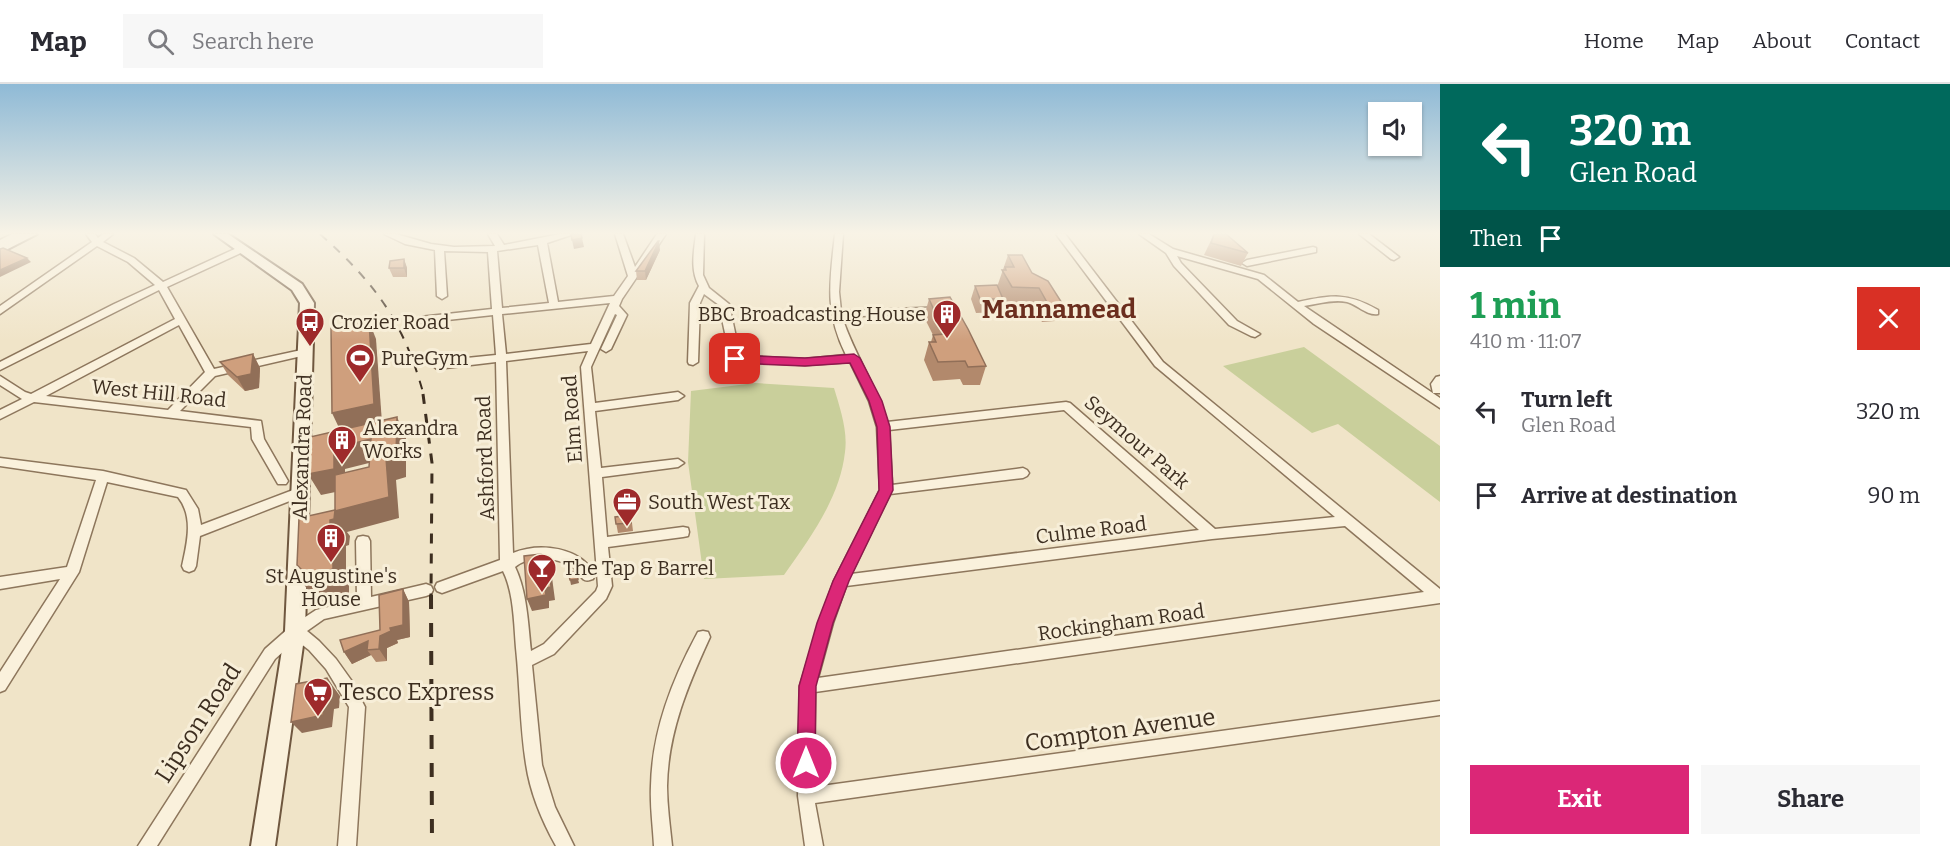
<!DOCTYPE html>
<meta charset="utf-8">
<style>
body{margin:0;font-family:Bitter,serif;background:#f7f7f7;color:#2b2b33;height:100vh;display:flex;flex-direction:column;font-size:22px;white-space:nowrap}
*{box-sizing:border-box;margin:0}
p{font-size:20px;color:#7c7c81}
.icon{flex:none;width:33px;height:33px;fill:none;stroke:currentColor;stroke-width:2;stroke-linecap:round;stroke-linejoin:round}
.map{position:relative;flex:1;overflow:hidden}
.side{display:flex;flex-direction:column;background:#fff;width:510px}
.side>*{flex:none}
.banner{background:#00695c;color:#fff;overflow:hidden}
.tools{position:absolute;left:1368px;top:18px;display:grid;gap:12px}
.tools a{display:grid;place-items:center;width:54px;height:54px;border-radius:0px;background:#fff;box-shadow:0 2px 4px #0004;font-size:30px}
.pin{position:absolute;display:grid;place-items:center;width:51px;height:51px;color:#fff;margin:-26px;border-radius:12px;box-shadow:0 3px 9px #0006}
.me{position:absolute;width:66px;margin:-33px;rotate:0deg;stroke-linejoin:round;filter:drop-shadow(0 0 4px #0008)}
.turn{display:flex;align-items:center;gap:21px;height:126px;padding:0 30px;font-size:27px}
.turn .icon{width:78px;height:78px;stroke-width:2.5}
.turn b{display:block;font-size:42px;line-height:51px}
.then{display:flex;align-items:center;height:57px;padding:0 30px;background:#0003;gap:12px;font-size:22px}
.round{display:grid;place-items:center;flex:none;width:63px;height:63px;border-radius:0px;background:#f7f7f7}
.head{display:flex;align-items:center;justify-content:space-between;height:102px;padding:0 30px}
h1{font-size:36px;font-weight:700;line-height:45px;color:#1e9e55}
.action{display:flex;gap:12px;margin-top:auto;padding:12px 30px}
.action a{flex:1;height:69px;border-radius:0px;background:#db2777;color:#fff;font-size:24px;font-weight:700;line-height:69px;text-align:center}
.action a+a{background:#f7f7f7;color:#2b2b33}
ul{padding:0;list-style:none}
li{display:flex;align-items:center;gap:18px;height:84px;padding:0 30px}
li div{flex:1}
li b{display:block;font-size:22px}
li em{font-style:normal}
header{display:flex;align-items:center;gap:36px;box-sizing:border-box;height:84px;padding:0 30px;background:#fff;border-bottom:2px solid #e1e1e2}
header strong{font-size:28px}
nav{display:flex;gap:33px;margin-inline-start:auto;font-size:21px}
.search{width:420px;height:54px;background:#f7f7f7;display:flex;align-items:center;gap:15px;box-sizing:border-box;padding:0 21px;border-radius:0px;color:#7c7c81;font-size:22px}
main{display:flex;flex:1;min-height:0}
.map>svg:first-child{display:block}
.green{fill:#c9cf9b}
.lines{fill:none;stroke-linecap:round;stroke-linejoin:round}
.minor-casing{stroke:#8d765c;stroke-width:3}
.secondary-casing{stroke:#6f573f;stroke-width:4}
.minor{fill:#faf1dc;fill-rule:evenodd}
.secondary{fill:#faf1dc;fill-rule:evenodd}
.rail-far2{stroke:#3d2e20;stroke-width:2;stroke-dasharray:9 9;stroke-linecap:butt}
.rail-far1{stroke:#3d2e20;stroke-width:3;stroke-dasharray:10 10;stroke-linecap:butt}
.rail{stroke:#3d2e20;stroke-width:4;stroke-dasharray:14 14;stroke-linecap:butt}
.wall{fill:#b2896c}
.shaded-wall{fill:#916f58}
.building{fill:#cf9f7d;stroke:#916f58;stroke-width:1.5}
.route{fill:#db2777;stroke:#8e194d;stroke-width:1.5}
.labels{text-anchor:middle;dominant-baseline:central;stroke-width:6;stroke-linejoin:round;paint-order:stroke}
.poi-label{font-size:20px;fill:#3d2e20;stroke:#f7eed8;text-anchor:start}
.street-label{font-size:20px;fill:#3d2e20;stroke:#f7eed8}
.near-poi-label{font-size:24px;fill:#3d2e20;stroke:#f7eed8;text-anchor:start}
.near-street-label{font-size:24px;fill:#3d2e20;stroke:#f7eed8}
.district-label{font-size:26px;font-weight:bold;fill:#6b2e1e;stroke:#f7eed8}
</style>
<header>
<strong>Map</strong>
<div class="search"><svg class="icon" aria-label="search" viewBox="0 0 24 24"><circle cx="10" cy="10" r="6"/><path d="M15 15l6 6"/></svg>Search here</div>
<nav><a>Home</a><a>Map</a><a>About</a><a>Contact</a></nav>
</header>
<main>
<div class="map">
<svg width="1440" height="762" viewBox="0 0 1440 762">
<rect width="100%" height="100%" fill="#f0e4c8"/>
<g class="green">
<polygon points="1304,263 1440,362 1440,418 1338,340 1312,349 1223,282"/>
<path d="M 755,299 L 834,304 C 840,324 848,347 845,368 C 840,414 810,454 784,491 L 704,495 L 688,378 L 691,307 Z"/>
</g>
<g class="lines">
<g class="minor-casing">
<g id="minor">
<polygon points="12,150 23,150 0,162 0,156"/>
<path d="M 86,150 L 95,150 L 98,154 L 103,150 L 113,150 L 103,158 L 134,174 L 163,198 L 239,163 L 245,163 L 245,167 L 167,203 L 214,285 L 306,265 L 311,268 L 306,271 L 215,292 L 180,327 L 261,337 L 264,355 L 288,397 L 286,400 L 278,400 L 252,355 L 251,343 L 34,318 L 0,335 L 0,326 L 22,315 L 0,301 L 0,292 L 25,308 L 31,310 L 175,235 L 159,206 L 0,286 L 0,278 L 114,220 L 155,201 L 128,178 L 97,162 L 0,230 L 0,222 L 92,158 ZM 179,241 L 205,288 L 168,326 L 46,312 Z"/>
<path d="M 384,150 L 396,150 L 431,160 L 454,163 L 495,162 L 488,150 L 497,150 L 504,161 L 560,150 L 574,150 L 547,159 L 558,218 L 614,212 L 628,192 L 615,150 L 623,150 L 635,183 L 657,150 L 666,150 L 622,215 L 619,222 L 627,231 L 611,265 L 606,268 L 601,265 L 617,231 L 615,230 L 591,283 L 595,319 L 678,308 L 684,312 L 678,316 L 595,327 L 601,384 L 678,375 L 684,379 L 678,383 L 602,393 L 607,453 L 683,443 L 688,444 L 689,448 L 688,452 L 683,453 L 608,463 L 612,502 L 606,515 L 554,570 L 532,581 L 542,681 L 555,723 L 574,762 L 556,762 C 542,737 530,708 526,680 C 520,642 520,602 516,564 C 514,540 514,509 503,487 L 442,509 L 437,507 L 435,503 L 437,499 L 500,476 L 496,278 L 437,285 L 432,281 L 437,277 L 496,271 L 493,231 L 420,239 L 415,236 L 420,233 L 492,225 L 488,168 L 444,167 L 447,212 L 442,215 L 437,212 L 435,166 L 405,160 ZM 538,161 L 549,219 L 502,224 L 497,167 ZM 610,219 L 591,260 L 506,270 L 502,230 ZM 588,267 L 581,283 L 598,502 L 596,507 L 544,560 L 531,567 C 528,539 527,508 515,483 C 530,470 558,473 574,484 C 578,487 580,492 583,495 C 587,498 589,496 593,495 L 595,491 C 581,463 540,458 513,469 L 506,277 Z"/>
<path d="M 696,150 L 704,150 L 703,191 L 709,204 L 729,220 L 740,272 L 805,275 L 846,271 C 824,227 830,197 835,150 L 843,150 L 839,208 L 841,227 L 946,223 L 948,225 L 943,228 L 842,233 C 854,270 876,301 887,338 L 1066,318 L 1070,319 L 1215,445 L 1335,433 L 1155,282 L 1056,150 L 1065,150 L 1163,278 L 1440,505 L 1440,519 L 815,608 L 814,703 L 1440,617 L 1440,631 L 815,719 L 823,762 L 805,762 L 798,712 L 800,602 L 819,539 L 834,497 L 880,406 L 877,343 L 869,317 L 850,278 L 805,281 L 731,277 L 719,221 L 704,210 L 700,219 L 698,278 L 693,281 L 689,280 L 688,278 L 690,219 L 699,202 C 690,186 694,167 696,150 ZM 1064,326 L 1199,446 L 851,490 L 890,410 L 1023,394 L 1027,392 L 1029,389 L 1027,386 L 1023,384 L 892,401 L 889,346 ZM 1345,442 L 1424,508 L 818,594 L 833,539 L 846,502 L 1212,455 Z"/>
<path d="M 1139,150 L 1149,150 L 1173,165 L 1264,191 L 1298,218 C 1331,211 1347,208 1378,226 L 1378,230 C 1367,232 1358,221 1347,218 C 1333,215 1318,220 1304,222 L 1440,314 L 1440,324 L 1314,240 L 1258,195 L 1177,172 L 1181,179 L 1237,237 L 1260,250 L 1255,253 L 1251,252 L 1229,241 L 1174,182 L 1166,169 Z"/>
<polygon points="1359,150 1369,150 1399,173 1394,176 1391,175"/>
<polygon points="1313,163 1316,164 1316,168 1247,182 1242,179 1247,176"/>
<polygon points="1440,292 1440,309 1433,309 1431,300 1436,293"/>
<path d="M 0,374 L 103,387 L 186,406 L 198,425 L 201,441 L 301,403 L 305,405 L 307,408 L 305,411 L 200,452 L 196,482 L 194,486 L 189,488 L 184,486 L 182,482 C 187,459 194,433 178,413 L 107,398 L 79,488 L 5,606 L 0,608 L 0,588 L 60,495 L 0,505 L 0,493 L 67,483 L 96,396 L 0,382 Z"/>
<polygon points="363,452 368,453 370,457 371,513 426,500 431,502 433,506 431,510 426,512 324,535 307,547 319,557 336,575 351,596 365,623 356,762 338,762 349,623 326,585 309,566 296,556 275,575 157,762 138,762 265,565 290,543 316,526 357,516 356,457 358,453"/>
<path d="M 703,547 L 708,548 L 710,553 C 688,601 668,648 667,702 C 667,722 670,742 672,762 L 654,762 C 653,742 650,722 651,702 C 652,647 672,596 698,548 Z"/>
</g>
</g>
<g class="secondary-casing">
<g id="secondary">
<polygon points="21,150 37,150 0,169 0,160"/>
<polygon points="214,150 228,150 302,200 314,219 305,547 275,762 251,762 285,547 300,219 292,206"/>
</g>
</g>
<use href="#minor" class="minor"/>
<use href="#secondary" class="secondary"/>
<path class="rail-far2" d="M 320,150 C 376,200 404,238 424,312"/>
<polyline class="rail-far1" points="423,310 432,379 431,512"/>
<polyline class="rail" points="431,511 432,762"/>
</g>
<g class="wall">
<polygon points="1214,150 1226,150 1248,169 1241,182 1204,171"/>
<polygon points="660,166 646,196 637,196 636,187"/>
<polygon points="1008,171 1032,189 1062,219 1055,237 1042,238 1032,222 1006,221 1003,215 998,228 976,229 971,215 975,202 997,203"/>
<polygon points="404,175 407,184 407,193 393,193 389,184"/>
<polygon points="929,215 986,282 980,301 963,301 960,295 933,297 924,276 929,258 931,258 933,251 924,233"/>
<polygon points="253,270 260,284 259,304 245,307 228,291 220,278"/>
<polygon points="631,431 633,447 618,449 615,433"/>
<polygon points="403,505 409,518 410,553 397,556 398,559 387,564 387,577 376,578 371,571 352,580 344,568 380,546"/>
</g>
<g class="shaded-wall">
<polygon points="582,154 584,163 574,165 572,156"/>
<polygon points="659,157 660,166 646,196 645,187"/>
<polygon points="27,174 31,178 0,193 0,186"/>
<polygon points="404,175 407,184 407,193 404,184"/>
<polygon points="369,237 376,255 382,339 341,348 332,329"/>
<polygon points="253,270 260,284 259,304 245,307 237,293"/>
<polygon points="397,333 406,354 406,393 396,396 399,434 347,448 350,452 349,461 346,462 346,493 349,498 349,510 318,520 300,495 330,474 330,436 335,426 335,427 386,374"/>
<polygon points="371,355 381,376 345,385 345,406 321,411 308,390 334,364"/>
<polygon points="548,473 551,486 555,516 549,517 549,524 532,527 527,515"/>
<polygon points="578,495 579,499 571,501 570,496"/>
<polygon points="403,505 409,518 410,553 397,556 398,559 387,564 387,577 379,565 380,552 390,544"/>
<polygon points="368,557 367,566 371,571 352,580 344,568"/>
<polygon points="327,594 340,612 339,624 334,625 332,643 302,649 291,638 325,613"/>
</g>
<g class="building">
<polygon points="571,150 581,150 582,154 572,156"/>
<polygon points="1214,150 1226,150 1248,169 1211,159"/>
<polygon points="658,157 659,157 645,187 636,187"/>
<polygon points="3,164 27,174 0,186 0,165"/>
<polygon points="1008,171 1022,171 1032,189 1048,197 1062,219 1048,220 1039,204 1012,203 1002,186 1006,186 1005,183 1014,183"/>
<polygon points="404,175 404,184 389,184 390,177"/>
<polygon points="997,201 1003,215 980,215 975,202"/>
<polygon points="950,213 968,245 986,282 968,283 965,277 938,278 929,258 936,258 933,251 945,250 929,215"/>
<polygon points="369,237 374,320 332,329 331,244"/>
<polygon points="253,270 251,290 237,293 220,278"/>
<polygon points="397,333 396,372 386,374 389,413 335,427 335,391 369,383 371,355 334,364 334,385 308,390 310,353"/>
<polygon points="335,426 334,435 330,436 330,474 333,473 333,485 300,495 301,485 297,481 299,434"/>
<polygon points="631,431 631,439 616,440 615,433"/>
<polygon points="541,470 542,474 548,473 551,503 545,504 546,511 527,515 524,472"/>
<polygon points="576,487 578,495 570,496 568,488"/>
<polygon points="403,505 403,541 390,544 391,547 380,552 379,565 367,566 368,557 344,568 340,556 380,546 379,511"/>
<polygon points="327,594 331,601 330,612 325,613 323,631 291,638 296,600"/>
</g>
<linearGradient id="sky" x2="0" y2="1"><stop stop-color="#8fbad6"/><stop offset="0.58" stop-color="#f8f3e6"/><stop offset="1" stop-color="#f8f3e6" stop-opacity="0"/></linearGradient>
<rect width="1440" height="257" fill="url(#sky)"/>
<polygon class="route" points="854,270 860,274 882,317 890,343 893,406 849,497 833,539 816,602 815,679 812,685 806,688 799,685 797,679 799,602 817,539 833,497 879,406 877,343 869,317 850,279 805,282 735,279 729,275 735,271 805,274"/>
<defs>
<g id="building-pin" transform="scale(1.5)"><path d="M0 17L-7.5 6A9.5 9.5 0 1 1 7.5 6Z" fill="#9e2a2b" stroke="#f7eed8"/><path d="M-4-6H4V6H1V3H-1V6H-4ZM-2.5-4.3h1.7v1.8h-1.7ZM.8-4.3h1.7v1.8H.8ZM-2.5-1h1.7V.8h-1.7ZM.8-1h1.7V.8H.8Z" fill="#fff"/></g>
<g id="bus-pin" transform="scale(1.5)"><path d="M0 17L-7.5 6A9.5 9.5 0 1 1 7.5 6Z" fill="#9e2a2b" stroke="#f7eed8"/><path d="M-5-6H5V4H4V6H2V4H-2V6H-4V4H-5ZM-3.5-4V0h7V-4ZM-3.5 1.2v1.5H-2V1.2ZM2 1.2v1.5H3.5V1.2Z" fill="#fff"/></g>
<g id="stadium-pin" transform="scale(1.5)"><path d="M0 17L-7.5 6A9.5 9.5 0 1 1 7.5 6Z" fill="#9e2a2b" stroke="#f7eed8"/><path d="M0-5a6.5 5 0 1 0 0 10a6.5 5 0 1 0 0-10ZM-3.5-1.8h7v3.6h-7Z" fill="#fff"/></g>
<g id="office-pin" transform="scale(1.5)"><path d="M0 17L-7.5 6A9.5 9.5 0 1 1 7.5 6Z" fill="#9e2a2b" stroke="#f7eed8"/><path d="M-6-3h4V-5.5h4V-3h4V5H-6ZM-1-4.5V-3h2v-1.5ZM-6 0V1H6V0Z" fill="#fff"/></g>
<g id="bar-pin" transform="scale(1.5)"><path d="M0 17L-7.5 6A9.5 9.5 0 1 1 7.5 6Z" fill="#9e2a2b" stroke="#f7eed8"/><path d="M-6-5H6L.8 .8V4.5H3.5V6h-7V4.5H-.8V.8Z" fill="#fff"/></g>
<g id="supermarket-pin" transform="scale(1.5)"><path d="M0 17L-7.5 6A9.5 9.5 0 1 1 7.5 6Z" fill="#9e2a2b" stroke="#f7eed8"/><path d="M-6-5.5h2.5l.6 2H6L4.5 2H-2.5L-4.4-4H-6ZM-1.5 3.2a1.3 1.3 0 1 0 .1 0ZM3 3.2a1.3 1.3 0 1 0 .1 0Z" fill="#fff"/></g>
</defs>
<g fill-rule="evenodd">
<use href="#building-pin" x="947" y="230"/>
<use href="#bus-pin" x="310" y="238"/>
<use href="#stadium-pin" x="360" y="274"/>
<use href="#building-pin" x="342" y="356"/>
<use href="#office-pin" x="627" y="418"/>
<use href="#building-pin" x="331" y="454"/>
<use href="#bar-pin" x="542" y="484"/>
<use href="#supermarket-pin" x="318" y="608"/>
</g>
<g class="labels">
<g class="poi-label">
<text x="926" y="230" text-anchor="end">BBC Broadcasting House</text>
<text x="331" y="238">Crozier Road</text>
<text x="381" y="274">PureGym</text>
<text x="363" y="344">Alexandra<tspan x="363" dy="23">Works</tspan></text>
<text x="648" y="418">South West Tax</text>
<text x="563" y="484">The Tap &amp; Barrel</text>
<text x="331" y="492" text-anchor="middle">St Augustine's<tspan x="331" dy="23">House</tspan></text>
</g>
<g class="street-label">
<text transform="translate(159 309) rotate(6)">West Hill Road</text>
<text transform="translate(572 335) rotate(-94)">Elm Road</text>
<text transform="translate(1137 358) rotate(41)">Seymour Park</text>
<text transform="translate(302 363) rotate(-88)">Alexandra Road</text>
<text transform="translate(485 374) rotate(-92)">Ashford Road</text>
<text transform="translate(1091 446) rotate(-7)">Culme Road</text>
<text transform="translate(1121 538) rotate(-8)">Rockingham Road</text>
</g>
<g class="near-poi-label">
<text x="339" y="608">Tesco Express</text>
</g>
<g class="near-street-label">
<text transform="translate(198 639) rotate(-57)">Lipson Road</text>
<text transform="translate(1120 646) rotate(-8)">Compton Avenue</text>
</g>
<g class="district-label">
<text x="1059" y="225">Mannamead</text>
</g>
</g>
</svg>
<div class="tools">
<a><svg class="icon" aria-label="sound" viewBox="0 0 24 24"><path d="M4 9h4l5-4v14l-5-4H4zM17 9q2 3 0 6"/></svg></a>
</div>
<div class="pin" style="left:735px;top:275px;background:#d93025"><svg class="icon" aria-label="arrive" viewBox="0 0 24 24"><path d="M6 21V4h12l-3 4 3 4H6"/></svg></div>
<svg class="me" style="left:806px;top:679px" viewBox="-20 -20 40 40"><circle r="17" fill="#db2777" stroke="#fff" stroke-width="3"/><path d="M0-11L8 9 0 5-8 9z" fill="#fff"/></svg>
</div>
<section class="side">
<div class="banner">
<div class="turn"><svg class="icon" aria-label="left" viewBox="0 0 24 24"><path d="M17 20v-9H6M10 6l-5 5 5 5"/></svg><div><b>320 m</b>Glen Road</div></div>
<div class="then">Then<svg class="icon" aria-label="arrive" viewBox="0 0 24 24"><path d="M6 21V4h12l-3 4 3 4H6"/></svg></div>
</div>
<div class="head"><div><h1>1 min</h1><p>410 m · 11:07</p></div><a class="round" style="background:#d93025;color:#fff"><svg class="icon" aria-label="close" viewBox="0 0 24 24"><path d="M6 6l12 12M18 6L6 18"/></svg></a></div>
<ul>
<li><svg class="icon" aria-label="left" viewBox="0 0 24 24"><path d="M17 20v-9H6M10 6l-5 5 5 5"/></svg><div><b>Turn left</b><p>Glen Road</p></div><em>320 m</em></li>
<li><svg class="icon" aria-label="arrive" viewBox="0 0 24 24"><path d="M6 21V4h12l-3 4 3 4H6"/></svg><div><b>Arrive at destination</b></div><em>90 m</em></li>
</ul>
<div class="action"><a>Exit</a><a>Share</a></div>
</section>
</main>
